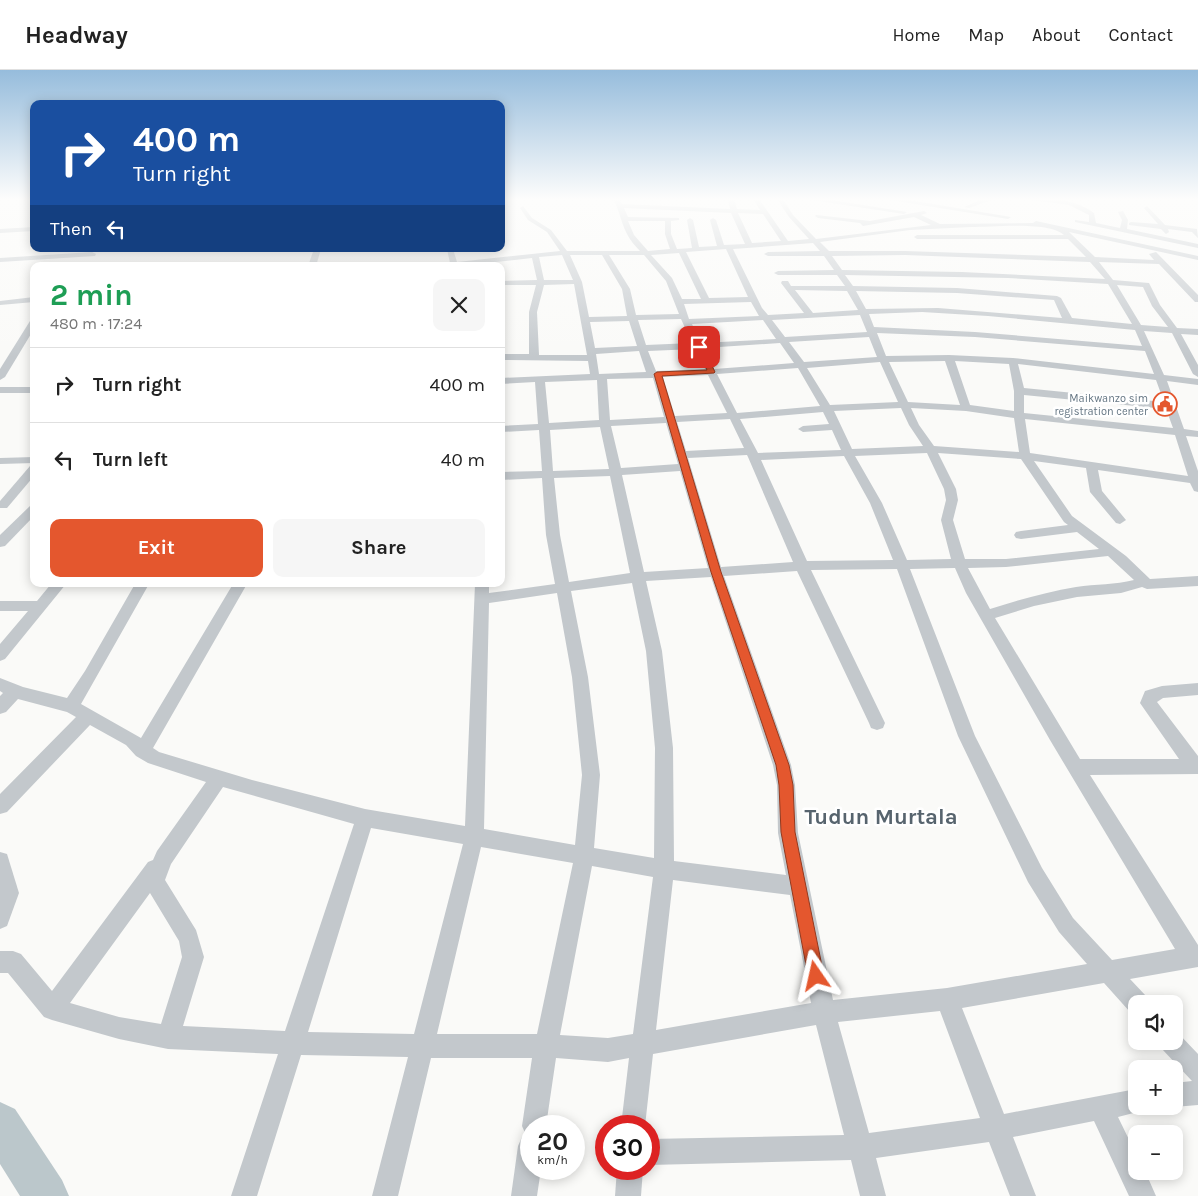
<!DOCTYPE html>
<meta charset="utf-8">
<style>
body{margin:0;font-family:Karla,sans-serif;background:#f6f6f6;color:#222;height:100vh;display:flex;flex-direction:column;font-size:19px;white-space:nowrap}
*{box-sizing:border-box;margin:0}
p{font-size:16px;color:#767676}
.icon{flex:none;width:28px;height:28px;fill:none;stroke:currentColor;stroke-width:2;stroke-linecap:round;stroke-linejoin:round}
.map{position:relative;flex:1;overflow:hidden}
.sheet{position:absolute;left:30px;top:192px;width:475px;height:325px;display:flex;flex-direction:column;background:#fff;border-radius:10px;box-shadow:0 2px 12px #0003}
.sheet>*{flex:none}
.hud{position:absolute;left:30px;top:30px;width:475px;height:152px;border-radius:10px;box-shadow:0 2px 12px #0003;background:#1a4fa0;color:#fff;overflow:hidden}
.controls{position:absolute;left:1128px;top:925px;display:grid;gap:10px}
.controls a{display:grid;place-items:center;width:55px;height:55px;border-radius:10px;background:#fff;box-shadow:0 2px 12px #0003;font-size:25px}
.speed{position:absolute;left:520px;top:1045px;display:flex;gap:10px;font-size:25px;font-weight:700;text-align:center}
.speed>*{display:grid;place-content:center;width:65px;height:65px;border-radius:50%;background:#fff;box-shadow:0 2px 12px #0003;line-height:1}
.speed small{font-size:12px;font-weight:400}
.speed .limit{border:8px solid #d22;background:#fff;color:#111}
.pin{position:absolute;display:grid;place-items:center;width:42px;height:42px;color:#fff;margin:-21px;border-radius:10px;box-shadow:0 2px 8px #0006}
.me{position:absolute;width:55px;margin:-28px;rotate:349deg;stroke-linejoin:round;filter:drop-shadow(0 0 4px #0008)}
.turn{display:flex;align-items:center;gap:18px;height:105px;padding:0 20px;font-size:22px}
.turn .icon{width:65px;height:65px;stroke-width:2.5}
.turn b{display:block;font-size:35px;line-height:42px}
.then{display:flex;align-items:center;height:48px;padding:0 20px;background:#0003;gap:10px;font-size:19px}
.round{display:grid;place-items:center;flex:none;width:52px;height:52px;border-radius:10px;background:#f6f6f6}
.headline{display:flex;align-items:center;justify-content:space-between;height:85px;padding:0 20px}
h1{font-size:30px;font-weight:700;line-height:38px;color:#1e9e55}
.action{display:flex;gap:10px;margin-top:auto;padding:10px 20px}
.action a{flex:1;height:58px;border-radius:10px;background:#e4572e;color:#fff;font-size:20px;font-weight:700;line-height:58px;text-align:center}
.action a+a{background:#f6f6f6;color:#222}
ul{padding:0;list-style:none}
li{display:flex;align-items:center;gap:15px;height:75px;padding:0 20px;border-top:1px solid #e0e0e0}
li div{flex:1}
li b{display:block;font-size:19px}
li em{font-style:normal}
header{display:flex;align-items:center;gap:30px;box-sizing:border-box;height:70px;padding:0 25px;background:#fff;border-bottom:1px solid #e0e0e0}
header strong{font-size:24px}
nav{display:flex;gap:28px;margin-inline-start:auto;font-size:18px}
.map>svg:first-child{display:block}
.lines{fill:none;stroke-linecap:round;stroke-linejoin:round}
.river{fill:#bbc7cb;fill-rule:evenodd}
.minor{fill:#c3c8cc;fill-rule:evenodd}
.route{fill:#e4572e;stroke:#94391e}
.labels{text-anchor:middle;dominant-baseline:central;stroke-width:5;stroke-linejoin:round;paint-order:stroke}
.far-poi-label{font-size:11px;fill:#657683;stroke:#fff;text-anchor:end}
.near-district-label{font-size:22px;font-weight:bold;fill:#57646e;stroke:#fff}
</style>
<header>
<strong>Headway</strong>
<nav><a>Home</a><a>Map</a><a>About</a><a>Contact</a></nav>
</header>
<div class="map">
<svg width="1198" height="1126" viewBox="0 0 1198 1126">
<rect width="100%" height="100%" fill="#fafaf8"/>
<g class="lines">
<polygon class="river" points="0,1032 15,1039 62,1110 69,1126 20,1126 0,1094"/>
<g class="minor">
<path d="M 613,129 L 619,129 L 622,134 L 730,139 L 728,129 L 734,129 L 737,139 L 760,140 L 753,129 L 759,129 L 788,171 L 809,169 L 789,147 L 777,129 L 783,129 L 793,145 L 816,169 L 931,155 L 914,147 L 863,156 L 860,153 L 818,148 L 815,146 L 816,145 L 870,151 L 924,141 L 927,143 L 921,145 L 940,154 L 1033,153 L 1036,151 L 1198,186 L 1198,190 L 1069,162 L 1095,187 L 1154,190 L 1149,184 L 1156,182 L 1198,225 L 1198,232 L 1195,232 L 1159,194 L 1099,192 L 1113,210 L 1149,213 L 1160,235 L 1177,258 L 1198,259 L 1198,265 L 1181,264 L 1198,295 L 1198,307 L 1193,304 L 1172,263 L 1144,261 L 1164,305 L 1198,309 L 1198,315 L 1167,311 L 1184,359 L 1198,361 L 1198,367 L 1186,366 L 1198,401 L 1198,422 L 1194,421 L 1190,413 L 1098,400 L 1102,421 L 1126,450 L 1120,454 L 1116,453 L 1090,422 L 1086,398 L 1034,391 L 1072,446 L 1126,486 L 1150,509 L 1198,506 L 1198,516 L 1147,519 L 1142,517 L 1121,523 L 1077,527 L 1034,536 L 995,548 L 1080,689 L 1179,689 L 1140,633 L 1145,621 L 1162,616 L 1198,613 L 1198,625 L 1163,628 L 1157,632 L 1198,686 L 1198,704 L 1090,705 L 1198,875 L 1198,897 L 1130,909 L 1146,926 L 1149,934 L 1136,934 L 1136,945 L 1130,942 L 1104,913 L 962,938 L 1004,1044 L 1136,1019 L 1136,1036 L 1146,1036 L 1145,1040 L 1118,1047 L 1136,1084 L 1136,1101 L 1145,1101 L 1156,1126 L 1129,1126 L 1094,1051 L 1013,1067 L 1036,1126 L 1010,1126 L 989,1072 L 876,1088 L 886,1126 L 860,1126 L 851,1090 L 649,1095 L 649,1069 L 844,1065 L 816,955 L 653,984 L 645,1056 L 621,1056 L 629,988 L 608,992 L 556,988 L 546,1056 L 531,1056 L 531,1099 L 541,1099 L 537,1126 L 511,1126 L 518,1076 L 522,1067 L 526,1065 L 522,1056 L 532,988 L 431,988 L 398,1126 L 372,1126 L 408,987 L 301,985 L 257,1126 L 231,1126 L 278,984 L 168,979 L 119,969 L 52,950 L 44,947 L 8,903 L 0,903 L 0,881 L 13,881 L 21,884 L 52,921 L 148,792 L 153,790 L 157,781 L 206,712 L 148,693 L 136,686 L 126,675 L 90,655 L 7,742 L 0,744 L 0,724 L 76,647 L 67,642 L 18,629 L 6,642 L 0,644 L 0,626 L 3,623 L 0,621 L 0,608 L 23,617 L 67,628 L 85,601 L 135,514 L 149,514 L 81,634 L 141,668 L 233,514 L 247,514 L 153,678 L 159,682 L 252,710 L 365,739 L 465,756 L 475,514 L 489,514 L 489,523 L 555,514 L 546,465 L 542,408 L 501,410 L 501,402 L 542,401 L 539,360 L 501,362 L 501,356 L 538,354 L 535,312 L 501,314 L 501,308 L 590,304 L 588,291 L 501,290 L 501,284 L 529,284 L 529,242 L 536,215 L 501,215 L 501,211 L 537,210 L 532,188 L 459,196 L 438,196 L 450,193 L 447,179 L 453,179 L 457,192 L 560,181 L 547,162 L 528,150 L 520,138 L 523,136 L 532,148 L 551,160 L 567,181 L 640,181 C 635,176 630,170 627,164 C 621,153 620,141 613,129 ZM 624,138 L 731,143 L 745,174 L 724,175 L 716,150 L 713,148 L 710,150 L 717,176 L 699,177 L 693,150 L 690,148 L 687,150 L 692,178 L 677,179 L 671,164 L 671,151 L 679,150 L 679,148 L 628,147 ZM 738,143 L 763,144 L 781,171 L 752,173 ZM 628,151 L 665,151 L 665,164 L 670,179 L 648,181 L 634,165 ZM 971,157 C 992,157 1050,151 1064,165 L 917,165 L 914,167 L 917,169 L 1068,169 L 1086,187 L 905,181 L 829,181 L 820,172 L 910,160 ZM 813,173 L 820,181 L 768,182 L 764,184 L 768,186 L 824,186 L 834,200 L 778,201 L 774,203 L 778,205 L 837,205 L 845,216 L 791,216 L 788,211 L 782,211 L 781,213 L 804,243 L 768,245 L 762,238 L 733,179 ZM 726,179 L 748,227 L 709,228 L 686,182 ZM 679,183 L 701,229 L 682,229 L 672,208 L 651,185 ZM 562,185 L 573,210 L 544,210 L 539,187 ZM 570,185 L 602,185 L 622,219 L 627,246 L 589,247 L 582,212 ZM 609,185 L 644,185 L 666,211 L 679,244 L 636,245 L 630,219 ZM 905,185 L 1090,192 L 1105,209 L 962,202 L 842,200 L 832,186 ZM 845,205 L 1008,208 L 1108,214 L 1132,254 L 1072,248 L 1061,228 L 1057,226 L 957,218 L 853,216 ZM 574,214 L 587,285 L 539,285 L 537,242 L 544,215 ZM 1117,215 L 1143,217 L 1152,236 L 1168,257 L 1141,255 ZM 795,220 L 847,221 L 858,240 L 813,243 ZM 856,221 L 957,223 L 1054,230 L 1062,248 L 938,238 L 866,239 ZM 751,232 L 759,246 L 689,249 L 684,234 ZM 922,242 L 988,246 L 1135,260 L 1142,276 L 975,262 L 874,257 L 869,244 ZM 860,245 L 867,262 L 785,267 L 772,250 ZM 681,249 L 692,273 L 646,275 L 638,250 ZM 763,250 L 776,269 L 701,273 L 692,254 ZM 629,251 L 637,276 L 595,278 L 590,252 ZM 877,263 L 975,267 L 1145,281 L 1154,304 L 1013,288 L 949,285 L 886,286 ZM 869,267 L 877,287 L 804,292 L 789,272 ZM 780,273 L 794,293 L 714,299 L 704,278 ZM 695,279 L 705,299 L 656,301 L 648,281 ZM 639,281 L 646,302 L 599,304 L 596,284 ZM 945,291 L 960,335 L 908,332 L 889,292 ZM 955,291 L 1009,294 L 1014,321 L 1014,341 L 970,335 ZM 880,292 L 898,332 L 830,335 L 807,298 ZM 1018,294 L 1156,310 L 1164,332 L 1024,318 ZM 798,298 L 820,336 L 737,343 L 717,304 ZM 708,305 L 727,343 L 675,346 L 663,307 ZM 653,308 L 664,347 L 610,350 L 607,309 ZM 597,310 L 599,350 L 549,353 L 545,312 ZM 1024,325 L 1166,339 L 1173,358 L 1024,343 ZM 901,338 L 909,355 L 923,376 L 852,379 L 834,341 ZM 911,338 L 966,341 L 1014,348 L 1019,382 L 934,376 L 919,355 ZM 823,342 L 829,354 L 803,356 L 798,359 L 803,362 L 832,360 L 841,380 L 758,383 L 740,349 ZM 730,349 L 744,378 L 686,381 L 677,352 ZM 1025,349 L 1175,365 L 1188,406 L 1030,383 ZM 666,353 L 678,394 L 621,398 L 611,356 ZM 600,357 L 609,399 L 553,401 L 550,360 ZM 927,383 L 944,419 L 946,430 L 941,450 L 951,489 L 907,490 L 882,433 L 855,386 ZM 938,383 L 1021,389 L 1064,452 L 1068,455 L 1021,461 L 1016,462 L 1014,465 L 1016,468 L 1021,469 L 1077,462 L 1099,479 L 1006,489 L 965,489 L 953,450 L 958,430 L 956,419 ZM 747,385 L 748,387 L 793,492 L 721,497 L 688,388 ZM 844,386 L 870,433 L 893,490 L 807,491 L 761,390 ZM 680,401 L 708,498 L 644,502 L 622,405 ZM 610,406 L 630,503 L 569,512 L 560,465 L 554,408 ZM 1108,486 L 1134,510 C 1115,515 1096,514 1076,517 C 1047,522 1018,530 990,539 L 968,498 L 1006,497 ZM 955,498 L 966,523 L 1050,670 L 1175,879 L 1112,890 L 1073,848 L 1042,798 L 975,666 L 910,499 ZM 897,499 L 958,666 L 1028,812 L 1059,862 L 1087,894 L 947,918 L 833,930 L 798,763 L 795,715 L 791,695 L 724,506 L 797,501 L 869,653 L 871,658 L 877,660 L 883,658 L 885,653 L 811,500 ZM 711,507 L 773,695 L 777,715 L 778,763 L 786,805 L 674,791 L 673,678 L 662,581 L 646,511 ZM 632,513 L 646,581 L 655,678 L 654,788 L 594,778 L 600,705 L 588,607 L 571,521 ZM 557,523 L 572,607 L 582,705 L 575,775 L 484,759 L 489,533 ZM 223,717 L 354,754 L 285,961 L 183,956 L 204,887 L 196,860 L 165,810 L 171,794 ZM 371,758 L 463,774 L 414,964 L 308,962 ZM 481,777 L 573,793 L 537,964 L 437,964 ZM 592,796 L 653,807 L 633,964 L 608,968 L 560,965 ZM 673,810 L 790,825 L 811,933 L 656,960 ZM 150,823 L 179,871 L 182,887 L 161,954 L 119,947 L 70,933 ZM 940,941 L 980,1048 L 869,1063 L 838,952 Z"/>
<polygon points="805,129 825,129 907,142 904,144"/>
<polygon points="884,129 903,129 1011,147 1008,149"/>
<polygon points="983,129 994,129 969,138 964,137"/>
<path d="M 1024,129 C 1049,129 1073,127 1094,143 L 1096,153 L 1120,158 L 1122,150 L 1118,142 L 1123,141 L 1128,150 L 1127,159 L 1198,174 L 1198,178 L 1075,152 L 1075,150 L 1089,152 L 1089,145 L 1069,135 Z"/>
<polygon points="1147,136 1165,155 1197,159 1198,168 1192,162 1168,159 1169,162 1166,164 1161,159 1129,155 1129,153 1131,152 1158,154 1144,138"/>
<polygon points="34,157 34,161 0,163 0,159"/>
<polygon points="314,179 321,179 316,196 308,196"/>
<polygon points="92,182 96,184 95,186 0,192 0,188"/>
<polygon points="34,227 34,232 0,235 0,231"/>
<polygon points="34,248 34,259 5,307 0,310 0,299 30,251"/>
<rect x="0" y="317" width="34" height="6"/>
<polygon points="34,387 34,393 0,394 0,388"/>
<polygon points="34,395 34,406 7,438 0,438 0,431 30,396"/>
<polygon points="34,435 34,446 5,476 0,477 0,465 30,436"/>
<polygon points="51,514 66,514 5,589 0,591 0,574 28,541 0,541 0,531 37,531"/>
<polygon points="0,782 7,784 19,823 7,856 0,859"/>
<polygon points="1174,961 1178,963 1198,984 1198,1035 1174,1037 1172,1036 1174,1036 1174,1013 1192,1011 1162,979 1158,971 1174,971"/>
<polygon points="617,1099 643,1099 641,1126 615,1126"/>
</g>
</g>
<linearGradient id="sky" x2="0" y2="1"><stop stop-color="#96bcdc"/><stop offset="0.45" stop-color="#fdfdfc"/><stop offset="1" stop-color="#fdfdfc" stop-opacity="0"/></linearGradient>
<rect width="1198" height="287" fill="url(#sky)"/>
<polygon class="route" points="699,275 703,277 715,302 714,303 662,306 721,502 789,695 793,715 795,762 824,906 822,912 816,915 810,912 808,906 781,762 779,715 776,695 711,502 654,304 657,302 707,300 696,277"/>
<defs>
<g id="civic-ring" transform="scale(1.25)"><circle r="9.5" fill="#fff" stroke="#e4572e" stroke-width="1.5"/><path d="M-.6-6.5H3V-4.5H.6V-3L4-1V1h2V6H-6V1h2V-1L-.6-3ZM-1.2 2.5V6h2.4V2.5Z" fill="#e4572e"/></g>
</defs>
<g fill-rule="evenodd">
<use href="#civic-ring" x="1165" y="334"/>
</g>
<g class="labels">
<g class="far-poi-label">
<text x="1148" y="328">Maikwanzo sim<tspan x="1148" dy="13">registration center</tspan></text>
</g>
<g class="near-district-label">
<text x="881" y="747">Tudun Murtala</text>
</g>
</g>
</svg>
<div class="controls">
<a><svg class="icon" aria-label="sound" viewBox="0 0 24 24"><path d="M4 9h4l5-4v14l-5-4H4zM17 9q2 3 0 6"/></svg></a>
<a>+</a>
<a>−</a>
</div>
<div class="speed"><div>20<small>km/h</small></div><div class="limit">30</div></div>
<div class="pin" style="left:699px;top:277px;background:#d93025"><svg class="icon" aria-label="arrive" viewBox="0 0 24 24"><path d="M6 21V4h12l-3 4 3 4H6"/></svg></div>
<svg class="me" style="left:816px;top:906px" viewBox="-20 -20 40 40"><path d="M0-17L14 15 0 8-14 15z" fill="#e4572e" stroke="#fff" stroke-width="4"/></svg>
<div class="hud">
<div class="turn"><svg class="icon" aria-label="right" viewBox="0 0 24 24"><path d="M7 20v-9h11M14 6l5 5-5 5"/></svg><div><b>400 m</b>Turn right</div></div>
<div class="then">Then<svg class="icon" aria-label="left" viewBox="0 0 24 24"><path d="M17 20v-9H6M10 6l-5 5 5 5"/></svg></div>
</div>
<section class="sheet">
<div class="headline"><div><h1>2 min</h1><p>480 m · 17:24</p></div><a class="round"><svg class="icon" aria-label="close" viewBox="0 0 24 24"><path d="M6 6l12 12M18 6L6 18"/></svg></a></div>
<ul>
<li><svg class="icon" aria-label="right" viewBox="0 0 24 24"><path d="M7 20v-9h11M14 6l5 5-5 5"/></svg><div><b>Turn right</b></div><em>400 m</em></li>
<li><svg class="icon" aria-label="left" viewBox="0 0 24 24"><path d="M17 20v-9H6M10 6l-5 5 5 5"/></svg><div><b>Turn left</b></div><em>40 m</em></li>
</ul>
<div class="action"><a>Exit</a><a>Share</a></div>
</section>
</div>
